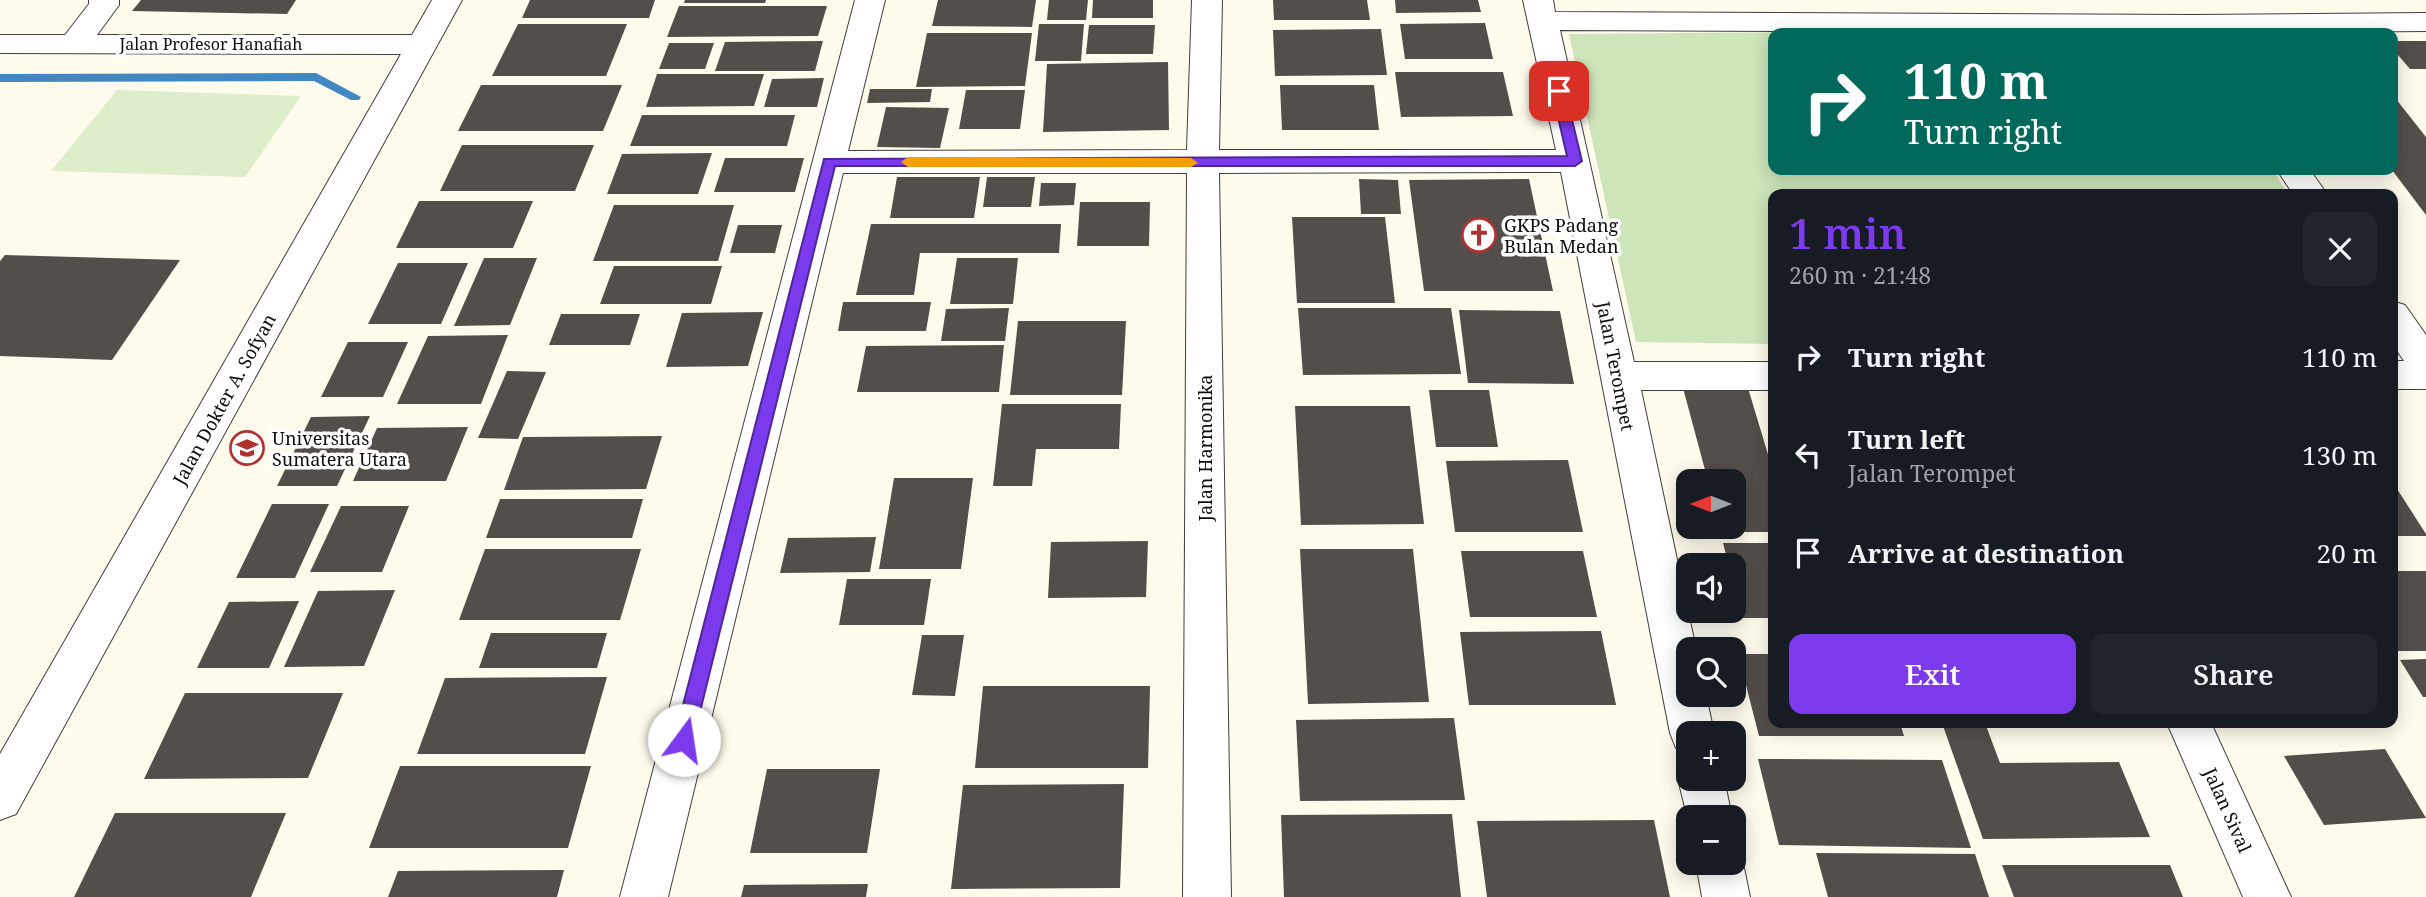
<!DOCTYPE html>
<meta charset="utf-8">
<style>
body{margin:0;font-family:"Noto Serif",serif;background:#20242c;color:#f1f3f6;height:100vh;display:flex;flex-direction:column;font-size:26px;white-space:nowrap}
*{box-sizing:border-box;margin:0}
p{font-size:23px;color:#9ea1a6}
.icon{flex:none;width:38px;height:38px;fill:none;stroke:currentColor;stroke-width:2;stroke-linecap:round;stroke-linejoin:round}
.map{position:relative;flex:1;overflow:hidden}
.panel{position:absolute;left:1768px;top:189px;width:630px;height:539px;display:flex;flex-direction:column;background:#171b24;border-radius:14px;box-shadow:0 4px 18px #0003}
.panel>*{flex:none}
.guide{position:absolute;left:1768px;top:28px;width:630px;height:147px;border-radius:14px;box-shadow:0 4px 18px #0003;background:#00695c;color:#fff;overflow:hidden}
.needle{width:46px;rotate:270deg}
.tools{position:absolute;left:1676px;top:469px;display:grid;gap:14px}
.tools a{display:grid;place-items:center;width:70px;height:70px;border-radius:14px;background:#171b24;box-shadow:0 4px 18px #0003;font-size:35px}
.pin{position:absolute;display:grid;place-items:center;width:60px;height:60px;color:#fff;margin:-30px;border-radius:14px;box-shadow:0 4px 10px #0006}
.me{position:absolute;width:77px;margin:-38px;rotate:14deg;stroke-linejoin:round;filter:drop-shadow(0 0 5px #0008)}
.turn{display:flex;align-items:center;gap:24px;height:147px;padding:0 21px;font-size:32px}
.turn .icon{width:91px;height:91px;stroke-width:2.5}
.turn b{display:block;font-size:49px;line-height:60px}
.round{display:grid;place-items:center;flex:none;width:74px;height:74px;border-radius:14px;background:#20242c}
.summary{display:flex;align-items:center;justify-content:space-between;height:119px;padding:0 21px}
h1{font-size:42px;font-weight:600;line-height:52px;color:#7c3aed}
.cta{display:flex;gap:14px;margin-top:auto;padding:14px 21px}
.cta a{flex:1;height:80px;border-radius:14px;background:#7c3aed;color:#fff;font-size:28px;font-weight:600;line-height:80px;text-align:center}
.cta a+a{background:#20242c;color:#f1f3f6}
ul{padding:0;list-style:none}
li{display:flex;align-items:center;gap:21px;height:98px;padding:0 21px}
li div{flex:1}
li b{display:block;font-size:26px}
li em{font-style:normal}
.map>svg:first-child{display:block}
.green{fill:#cde5b9}
.pitch{fill:#deedca}
.lines{fill:none;stroke-linecap:round;stroke-linejoin:round}
.stream{fill:#4187c2;fill-rule:evenodd}
.building{fill:#534e49}
.minor-casing{stroke:#3f3f3f;stroke-width:2}
.minor{fill:#fff;fill-rule:evenodd}
.route{fill:#7c3aed;stroke:#51269a;stroke-width:2}
.slow{fill:#f59e0b}
.labels{text-anchor:middle;dominant-baseline:central;stroke-width:7;stroke-linejoin:round;paint-order:stroke}
.far-street-label{font-size:16px;fill:#0c0c0c;stroke:#fff}
.poi-label{font-size:18px;fill:#0c0c0c;stroke:#fff;text-anchor:start}
.street-label{font-size:18px;fill:#0c0c0c;stroke:#fff}
</style>
<div class="map">
<svg width="2426" height="897" viewBox="0 0 2426 897">
<rect width="100%" height="100%" fill="#fefbec"/>
<polygon class="green" points="2182,29 2184,33 1773,33 1773,170 2273,170 2288,194 1773,194 1773,344 1636,342 1569,34"/>
<polygon class="pitch" points="117,90 301,96 245,177 51,171"/>
<g class="lines">
<polygon class="stream" points="316,73 361,97 359,100 351,100 314,81 0,82 0,74"/>
</g>
<g class="building">
<polygon points="141,0 296,0 287,14 132,11"/>
<polygon points="530,0 655,0 649,18 522,18"/>
<polygon points="685,0 766,0 765,3 684,3"/>
<polygon points="938,0 1036,0 1032,27 932,26"/>
<polygon points="1049,0 1088,0 1086,20 1047,20"/>
<polygon points="1093,0 1153,0 1153,18 1092,18"/>
<polygon points="1273,0 1367,0 1370,20 1274,20"/>
<polygon points="1395,0 1478,0 1481,12 1396,13"/>
<polygon points="679,6 827,6 818,36 667,37"/>
<polygon points="1485,23 1493,59 1405,59 1400,24"/>
<polygon points="518,24 627,24 606,76 492,76"/>
<polygon points="1039,24 1084,24 1081,61 1035,61"/>
<polygon points="1089,25 1155,25 1153,54 1086,54"/>
<polygon points="1381,29 1387,75 1275,76 1273,30"/>
<polygon points="927,33 1032,33 1025,86 916,87"/>
<polygon points="823,41 815,71 715,71 725,42"/>
<polygon points="2392,41 2426,41 2426,69 2410,69 2392,48"/>
<polygon points="669,43 714,43 705,69 659,69"/>
<polygon points="1168,62 1169,130 1043,132 1047,64"/>
<polygon points="1395,72 1503,72 1513,116 1401,117"/>
<polygon points="657,74 764,74 754,106 646,107"/>
<polygon points="824,78 817,107 764,107 772,79"/>
<polygon points="481,85 622,85 603,131 458,131"/>
<polygon points="1280,85 1374,85 1379,130 1282,130"/>
<polygon points="870,89 932,89 930,102 867,103"/>
<polygon points="966,90 1025,90 1020,129 959,129"/>
<polygon points="2392,94 2426,137 2426,215 2392,170"/>
<polygon points="886,107 949,108 940,148 877,147"/>
<polygon points="642,115 795,115 787,146 630,146"/>
<polygon points="462,145 594,145 575,191 440,191"/>
<polygon points="712,153 698,194 607,194 622,154"/>
<polygon points="725,158 804,158 795,192 714,192"/>
<polygon points="897,177 980,177 974,218 890,218"/>
<polygon points="987,177 1035,177 1031,207 983,207"/>
<polygon points="1359,179 1398,180 1401,214 1361,214"/>
<polygon points="1529,179 1553,291 1424,291 1409,180"/>
<polygon points="1041,183 1076,183 1074,205 1039,206"/>
<polygon points="419,201 533,201 513,248 396,248"/>
<polygon points="1080,202 1150,202 1149,246 1077,246"/>
<polygon points="614,205 734,205 718,261 593,261"/>
<polygon points="1292,217 1385,217 1395,303 1297,303"/>
<polygon points="871,224 1061,224 1059,253 920,253 914,295 856,295"/>
<polygon points="738,225 782,225 775,253 730,253"/>
<polygon points="5,255 180,260 112,360 0,356 0,261"/>
<polygon points="484,258 537,258 510,325 454,326"/>
<polygon points="957,258 1018,258 1013,304 950,304"/>
<polygon points="398,263 468,263 441,324 368,324"/>
<polygon points="614,266 722,266 711,304 600,304"/>
<polygon points="843,302 931,302 926,331 838,331"/>
<polygon points="1009,308 1005,341 941,341 946,309"/>
<polygon points="1298,308 1451,308 1461,374 1303,375"/>
<polygon points="1459,310 1560,311 1574,384 1468,383"/>
<polygon points="763,312 748,366 666,367 682,313"/>
<polygon points="561,314 640,314 630,345 549,345"/>
<polygon points="1018,321 1126,321 1122,395 1010,395"/>
<polygon points="508,335 481,404 397,404 428,336"/>
<polygon points="348,342 408,342 383,397 321,397"/>
<polygon points="1004,345 999,392 857,392 866,346"/>
<polygon points="507,371 546,372 518,439 478,438"/>
<polygon points="1683,388 1748,388 1773,471 1773,532 1722,532 1720,527 1734,527 1734,481 1708,481"/>
<polygon points="1429,390 1489,390 1498,447 1436,447"/>
<polygon points="1002,404 1121,404 1119,449 1036,449 1032,486 993,486"/>
<polygon points="1295,406 1410,406 1424,524 1301,525"/>
<polygon points="370,416 337,486 277,486 311,417"/>
<polygon points="468,427 446,481 353,481 377,428"/>
<polygon points="662,436 646,489 504,490 523,437"/>
<polygon points="1568,460 1583,532 1455,532 1446,461"/>
<polygon points="894,478 973,478 961,569 879,569"/>
<polygon points="2392,481 2426,534 2426,536 2392,536"/>
<polygon points="500,499 643,499 632,538 486,538"/>
<polygon points="272,504 329,504 295,578 236,578"/>
<polygon points="341,506 409,506 382,572 310,572"/>
<polygon points="876,537 870,572 780,573 788,538"/>
<polygon points="1148,541 1146,597 1048,598 1051,542"/>
<polygon points="1723,543 1773,543 1773,618 1742,618 1734,587 1734,565 1729,565"/>
<polygon points="485,549 641,549 620,620 459,620"/>
<polygon points="1300,549 1413,549 1429,702 1308,704"/>
<polygon points="1461,551 1583,551 1597,617 1470,617"/>
<rect x="2392" y="571" width="34" height="80"/>
<polygon points="847,579 931,579 924,625 839,625"/>
<polygon points="395,590 364,666 284,667 318,591"/>
<polygon points="299,601 269,668 197,668 229,602"/>
<polygon points="1601,631 1616,705 1469,705 1460,632"/>
<polygon points="491,633 607,633 597,668 479,668"/>
<polygon points="922,635 964,635 955,696 912,695"/>
<polygon points="1738,654 1773,654 1773,723 1900,723 1904,736 1759,736"/>
<polygon points="2426,659 2426,697 2423,697 2400,660"/>
<polygon points="607,677 585,754 417,754 445,678"/>
<polygon points="983,686 1150,686 1148,768 975,768"/>
<polygon points="185,693 343,693 308,778 144,779"/>
<polygon points="1454,718 1465,800 1300,801 1296,720"/>
<polygon points="1942,723 1985,723 2000,763 2119,762 2150,837 1983,839"/>
<polygon points="2385,749 2426,818 2324,825 2284,756"/>
<polygon points="1758,759 1942,760 1971,848 1779,845"/>
<polygon points="400,766 591,766 568,848 369,848"/>
<polygon points="767,769 880,769 867,853 750,853"/>
<polygon points="1124,784 1120,888 951,889 963,785"/>
<polygon points="115,813 286,813 251,897 74,897"/>
<polygon points="1452,814 1461,897 1284,897 1281,815"/>
<polygon points="1654,820 1670,897 1487,897 1477,821"/>
<polygon points="1816,853 1975,854 1989,897 1828,897"/>
<polygon points="2002,865 2170,865 2183,897 2014,897"/>
<polygon points="564,870 557,897 388,897 398,871"/>
<polygon points="868,884 866,897 741,897 744,885"/>
</g>
<g class="lines">
<g class="minor-casing">
<g id="minor">
<polygon points="89,0 119,0 119,5 97,35 412,35 432,0 462,0 16,814 0,820 0,754 401,54 0,53 0,35 65,35 89,4"/>
<polygon points="855,0 885,0 848,151 1187,150 1192,0 1222,0 1219,150 1556,150 1523,0 1553,0 1555,12 2194,15 2426,13 2426,31 2194,33 1560,30 1634,362 1773,362 1773,390 1641,390 1696,649 1689,649 1689,695 1706,695 1714,733 1689,733 1689,752 1676,748 1670,733 1561,172 1219,173 1231,897 1183,897 1187,173 843,173 668,897 620,897"/>
<polygon points="2277,170 2310,170 2327,194 2293,194"/>
<polygon points="2392,301 2405,305 2426,335 2426,389 2392,389 2392,361 2404,361 2392,343"/>
<polygon points="2167,723 2211,723 2291,897 2243,897"/>
<polygon points="1689,762 1689,779 1724,779 1732,817 1689,817 1689,824 1678,779 1685,764"/>
<polygon points="1734,846 1743,863 1750,897 1702,897 1696,863 1734,863"/>
</g>
</g>
<use href="#minor" class="minor"/>
</g>
<polygon class="route" points="1559,87 1565,91 1582,161 1575,166 835,166 693,740 690,746 684,748 677,746 674,740 824,159 1567,156 1552,91"/>
<polygon class="slow" points="908,157 1191,158 1198,163 1191,167 908,167 901,162"/>
<defs>
<g id="church-ring" transform="scale(1.75)"><circle r="9.5" fill="#fff" stroke="#b0312f" stroke-width="1.5"/><path d="M-1.2-6h2.4v3.5h3.3v2.4h-3.3V6h-2.4V-.1h-3.3v-2.4h3.3Z" fill="#b0312f"/></g>
<g id="university-ring" transform="scale(1.75)"><circle r="9.5" fill="#fff" stroke="#b0312f" stroke-width="1.5"/><path d="M0-5L7-2L0 1L-7-2ZM-4 1L0 2.5L4 1V4Q0 6-4 4Z" fill="#b0312f"/></g>
</defs>
<g fill-rule="evenodd">
<use href="#church-ring" x="1479" y="235"/>
<use href="#university-ring" x="247" y="448"/>
</g>
<g class="labels">
<g class="far-street-label">
<text x="211" y="44">Jalan Profesor Hanafiah</text>
</g>
<g class="poi-label">
<text x="1504" y="225">GKPS Padang<tspan x="1504" dy="21">Bulan Medan</tspan></text>
<text x="272" y="438">Universitas<tspan x="272" dy="21">Sumatera Utara</tspan></text>
</g>
<g class="street-label">
<text transform="translate(1616 366) rotate(79)">Jalan Terompet</text>
<text transform="translate(224 399) rotate(-61)">Jalan Dokter A. Sofyan</text>
<text transform="translate(1205 448) rotate(-90)">Jalan Harmonika</text>
<text transform="translate(2228 810) rotate(66)">Jalan Sival</text>
</g>
</g>
</svg>
<div class="tools">
<a><svg class="needle" viewBox="-14 -14 28 28"><path d="M0-13l5 13h-10z" fill="#e53935"/><path d="M0 13l5-13h-10z" fill="#9ea1a6"/></svg></a>
<a><svg class="icon" aria-label="sound" viewBox="0 0 24 24"><path d="M4 9h4l5-4v14l-5-4H4zM17 9q2 3 0 6"/></svg></a>
<a><svg class="icon" aria-label="search" viewBox="0 0 24 24"><circle cx="10" cy="10" r="6"/><path d="M15 15l6 6"/></svg></a>
<a>+</a>
<a>−</a>
</div>
<div class="pin" style="left:1559px;top:91px;background:#d93025"><svg class="icon" aria-label="arrive" viewBox="0 0 24 24"><path d="M6 21V4h12l-3 4 3 4H6"/></svg></div>
<svg class="me" style="left:684px;top:740px" viewBox="-20 -20 40 40"><circle r="19" fill="#fff"/><path d="M0-13L10 11 0 6-10 11z" fill="#7c3aed"/></svg>
<div class="guide">
<div class="turn"><svg class="icon" aria-label="right" viewBox="0 0 24 24"><path d="M7 20v-9h11M14 6l5 5-5 5"/></svg><div><b>110 m</b>Turn right</div></div>
</div>
<section class="panel">
<div class="summary"><div><h1>1 min</h1><p>260 m · 21:48</p></div><a class="round"><svg class="icon" aria-label="close" viewBox="0 0 24 24"><path d="M6 6l12 12M18 6L6 18"/></svg></a></div>
<ul>
<li><svg class="icon" aria-label="right" viewBox="0 0 24 24"><path d="M7 20v-9h11M14 6l5 5-5 5"/></svg><div><b>Turn right</b></div><em>110 m</em></li>
<li><svg class="icon" aria-label="left" viewBox="0 0 24 24"><path d="M17 20v-9H6M10 6l-5 5 5 5"/></svg><div><b>Turn left</b><p>Jalan Terompet</p></div><em>130 m</em></li>
<li><svg class="icon" aria-label="arrive" viewBox="0 0 24 24"><path d="M6 21V4h12l-3 4 3 4H6"/></svg><div><b>Arrive at destination</b></div><em>20 m</em></li>
</ul>
<div class="cta"><a>Exit</a><a>Share</a></div>
</section>
</div>
